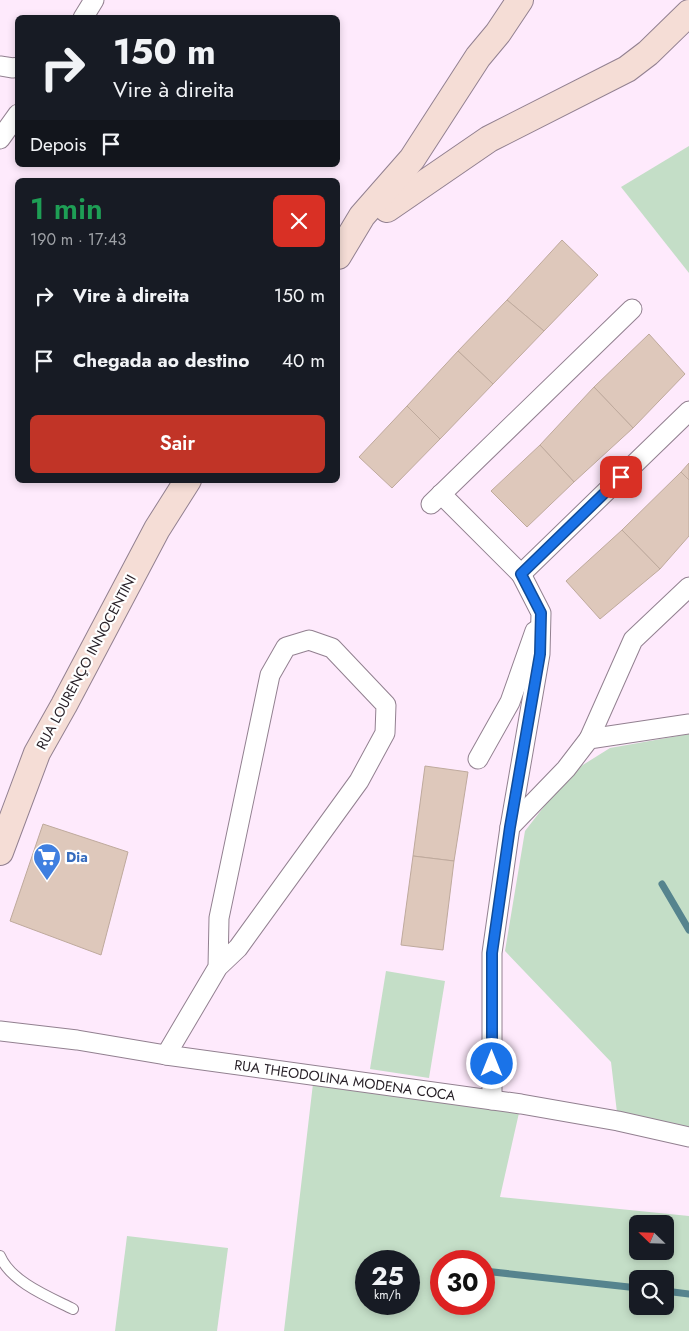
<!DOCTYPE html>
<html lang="pt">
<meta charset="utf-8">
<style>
body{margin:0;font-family:Jost,sans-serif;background:#242831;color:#f1f3f6;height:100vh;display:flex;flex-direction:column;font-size:19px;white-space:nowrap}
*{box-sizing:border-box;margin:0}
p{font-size:16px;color:#9ea1a6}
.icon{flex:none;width:28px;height:28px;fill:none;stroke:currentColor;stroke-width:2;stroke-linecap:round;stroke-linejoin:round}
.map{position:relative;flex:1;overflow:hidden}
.details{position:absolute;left:15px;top:178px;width:325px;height:305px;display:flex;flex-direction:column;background:#171b24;border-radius:8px;box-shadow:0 2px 8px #0003}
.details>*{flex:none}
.banner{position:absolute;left:15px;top:15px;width:325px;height:152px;border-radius:8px;box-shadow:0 2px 8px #0003;background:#171b24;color:#f1f3f6;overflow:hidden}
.needle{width:32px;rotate:293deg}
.controls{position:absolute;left:629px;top:1215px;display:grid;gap:10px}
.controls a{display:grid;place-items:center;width:45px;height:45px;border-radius:8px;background:#171b24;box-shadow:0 2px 8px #0003;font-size:25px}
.speed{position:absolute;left:355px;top:1250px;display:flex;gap:10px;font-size:25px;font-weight:700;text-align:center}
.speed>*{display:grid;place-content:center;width:65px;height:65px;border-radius:50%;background:#171b24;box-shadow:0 2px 8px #0003;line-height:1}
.speed small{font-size:12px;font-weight:400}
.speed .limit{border:8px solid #d22;background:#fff;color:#111}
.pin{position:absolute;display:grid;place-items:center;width:42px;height:42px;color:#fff;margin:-21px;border-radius:10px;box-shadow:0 2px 8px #0006}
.me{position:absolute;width:55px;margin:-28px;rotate:0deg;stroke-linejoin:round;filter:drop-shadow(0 0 4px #0008)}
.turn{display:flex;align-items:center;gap:18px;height:105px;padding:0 15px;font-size:22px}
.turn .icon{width:65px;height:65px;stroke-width:2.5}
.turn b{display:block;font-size:35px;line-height:42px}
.then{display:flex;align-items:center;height:48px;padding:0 15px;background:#0003;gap:10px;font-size:19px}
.round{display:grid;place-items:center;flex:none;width:52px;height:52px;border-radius:8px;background:#242831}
.head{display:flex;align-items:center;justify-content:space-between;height:85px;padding:0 15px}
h1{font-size:30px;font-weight:600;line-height:38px;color:#1e9e55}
.action{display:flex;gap:10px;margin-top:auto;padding:10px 15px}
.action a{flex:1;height:58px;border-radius:8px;background:#c13427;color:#fff;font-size:20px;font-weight:600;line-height:58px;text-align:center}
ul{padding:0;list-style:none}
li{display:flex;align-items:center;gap:15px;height:65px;padding:0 15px}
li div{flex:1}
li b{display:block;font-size:19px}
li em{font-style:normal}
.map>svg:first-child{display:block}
.green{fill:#c4dec7;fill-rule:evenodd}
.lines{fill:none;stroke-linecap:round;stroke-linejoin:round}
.stream{stroke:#56848e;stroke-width:7}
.building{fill:#dec8bb;stroke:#bfaa9d}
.lane-casing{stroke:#928090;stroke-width:12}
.street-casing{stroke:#928090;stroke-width:21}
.secondary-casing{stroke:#928090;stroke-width:28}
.lane{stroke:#fff;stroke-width:10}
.street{stroke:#fff;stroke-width:19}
.secondary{stroke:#f5ddd6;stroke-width:26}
.route-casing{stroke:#114b97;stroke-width:12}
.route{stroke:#1a73e8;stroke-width:9}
.labels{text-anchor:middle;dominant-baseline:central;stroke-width:4.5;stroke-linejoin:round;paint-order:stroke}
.street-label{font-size:14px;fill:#292229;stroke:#fff}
.shop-label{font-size:14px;font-weight:bold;fill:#366cbe;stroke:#fff;text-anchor:start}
</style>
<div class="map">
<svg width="689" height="1331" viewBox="0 0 689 1331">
<rect width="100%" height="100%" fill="#feeafc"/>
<g class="green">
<polygon points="689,146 689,273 621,187"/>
<polygon points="689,734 689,1137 618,1121 611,1062 505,951 525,831 570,773 610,748"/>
<polygon points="386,971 445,981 429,1078 370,1069"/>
<path d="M 314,1075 L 521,1104 L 500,1197 L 689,1216 L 689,1331 L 284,1331 ZM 638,1224 L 665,1224 L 665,1251 L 638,1251 ZM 366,1261 L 409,1261 L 409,1304 L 366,1304 ZM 441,1261 L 484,1261 L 484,1304 L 441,1304 ZM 638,1279 L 665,1279 L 665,1306 L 638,1306 Z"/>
<polygon points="127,1236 228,1248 217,1331 115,1331"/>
</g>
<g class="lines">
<g class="stream">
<polyline points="662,884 689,930"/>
<polyline points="484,1271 638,1288"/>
<polyline points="665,1291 689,1294"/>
</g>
</g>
<g class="building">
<polygon points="562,240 598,275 544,331 507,300"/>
<polygon points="507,300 544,331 493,384 458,351"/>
<polygon points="649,334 685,374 633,428 594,387"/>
<polygon points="458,351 493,384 440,439 407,406"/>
<polygon points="594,387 633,428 574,482 540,445"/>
<polygon points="407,406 440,439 392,488 359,457"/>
<polygon points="540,445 574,482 527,527 491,491"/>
<polygon points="689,463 689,480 681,472"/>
<polygon points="681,472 689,480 689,536 660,569 622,530"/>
<polygon points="622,530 660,569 600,619 566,581"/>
<polygon points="425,766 468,772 454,861 413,856"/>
<polygon points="43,824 128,852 101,955 10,921"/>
<polygon points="413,856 454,861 443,950 401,945"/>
</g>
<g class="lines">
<g class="lane-casing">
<path id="lane" d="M 0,1256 C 11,1282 49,1297 73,1309"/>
</g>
<g class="street-casing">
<g id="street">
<polyline points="83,18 94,0"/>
<polyline points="0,66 13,68 18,67"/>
<polyline points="0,139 18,114"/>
<polyline points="441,494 521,574 689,411"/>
<polyline points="431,504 632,309"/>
<polyline points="589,739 633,640 689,587"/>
<polyline points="478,759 510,702 535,631"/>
<polyline points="510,827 540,654 541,613 521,574"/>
<polyline points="0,1031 77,1040 166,1055 521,1104 618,1121 689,1137"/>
<polyline points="166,1055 218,967 238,948 359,781 385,733 386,705 332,648 309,640 286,647 270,675 219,918 218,967"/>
<polyline points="492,1100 492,953 510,827 566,769 589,739 689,724"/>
</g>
</g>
<g class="secondary-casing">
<g id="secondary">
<polyline points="387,209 489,139 627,69 648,53 689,13"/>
<polyline points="338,256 362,216 412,159 478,57 498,33 520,0"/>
<polyline points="0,852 37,753 64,705 157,529 188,480"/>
</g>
</g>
<use href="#lane" class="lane"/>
<use href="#street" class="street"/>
<use href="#secondary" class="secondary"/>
</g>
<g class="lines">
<g class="route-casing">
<polyline id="route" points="492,1064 492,953 510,827 540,654 541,613 521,574 621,477"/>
</g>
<use href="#route" class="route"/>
</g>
<defs>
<g id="supermarket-pin" transform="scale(1.4375)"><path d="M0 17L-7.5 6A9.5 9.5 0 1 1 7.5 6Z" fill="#3f7fe0" stroke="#fff"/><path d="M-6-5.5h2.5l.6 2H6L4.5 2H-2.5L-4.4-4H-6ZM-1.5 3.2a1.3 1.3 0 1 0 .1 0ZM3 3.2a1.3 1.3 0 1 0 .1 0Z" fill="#fff"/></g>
</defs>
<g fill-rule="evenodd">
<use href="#supermarket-pin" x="47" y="857"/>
</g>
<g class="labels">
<g class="street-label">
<text transform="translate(86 662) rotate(-62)">RUA LOURENÇO INNOCENTINI</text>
<text transform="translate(345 1080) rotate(8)">RUA THEODOLINA MODENA COCA</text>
</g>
<g class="shop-label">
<text x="66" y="857">Dia</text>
</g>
</g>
</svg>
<div class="controls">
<a><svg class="needle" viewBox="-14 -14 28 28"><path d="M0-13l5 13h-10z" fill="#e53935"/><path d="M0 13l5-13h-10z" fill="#9ea1a6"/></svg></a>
<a><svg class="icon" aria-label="search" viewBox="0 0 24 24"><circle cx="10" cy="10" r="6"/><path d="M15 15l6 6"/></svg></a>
</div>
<div class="speed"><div>25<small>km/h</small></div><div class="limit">30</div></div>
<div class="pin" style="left:621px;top:477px;background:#d93025"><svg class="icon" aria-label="arrive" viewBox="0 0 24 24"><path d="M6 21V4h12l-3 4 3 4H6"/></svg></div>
<svg class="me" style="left:492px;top:1064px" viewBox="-20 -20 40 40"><circle r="17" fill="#1a73e8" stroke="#fff" stroke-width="3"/><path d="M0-11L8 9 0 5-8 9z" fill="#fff"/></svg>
<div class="banner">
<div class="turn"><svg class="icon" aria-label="right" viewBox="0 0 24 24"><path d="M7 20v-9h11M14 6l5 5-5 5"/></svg><div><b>150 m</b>Vire à direita</div></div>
<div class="then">Depois<svg class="icon" aria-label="arrive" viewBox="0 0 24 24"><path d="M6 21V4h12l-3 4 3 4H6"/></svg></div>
</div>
<section class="details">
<div class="head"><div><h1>1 min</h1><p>190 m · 17:43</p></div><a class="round" style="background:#d93025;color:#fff"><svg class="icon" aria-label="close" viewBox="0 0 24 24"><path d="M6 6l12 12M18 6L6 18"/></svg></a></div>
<ul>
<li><svg class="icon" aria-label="right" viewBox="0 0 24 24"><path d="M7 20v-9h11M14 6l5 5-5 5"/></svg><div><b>Vire à direita</b></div><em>150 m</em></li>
<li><svg class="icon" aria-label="arrive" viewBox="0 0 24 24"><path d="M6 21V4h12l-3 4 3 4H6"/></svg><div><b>Chegada ao destino</b></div><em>40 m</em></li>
</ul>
<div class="action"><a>Sair</a></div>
</section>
</div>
